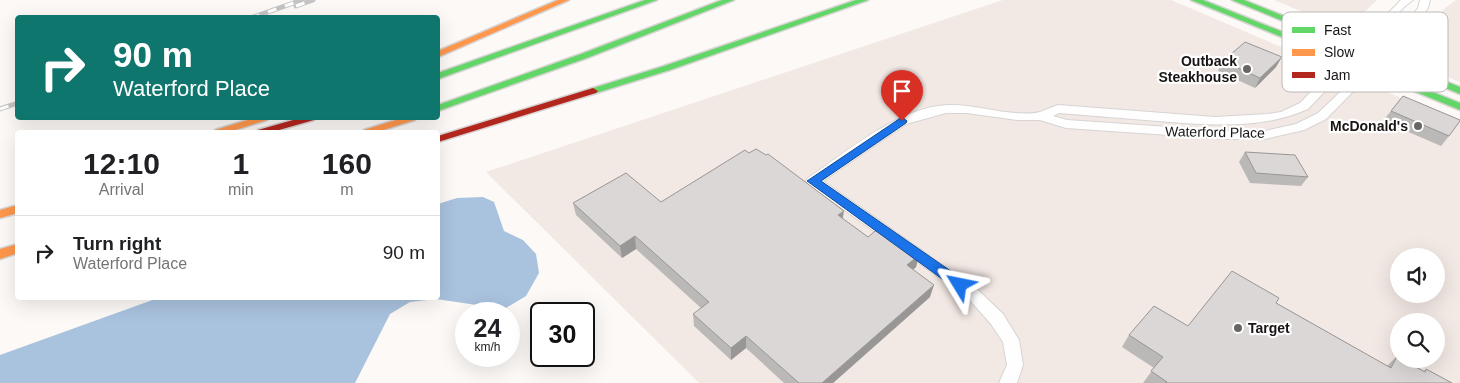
<!DOCTYPE html>
<style>
body{margin:0;font-family:Arial,sans-serif;background:#f2f2f2;color:#202124;height:100vh;display:flex;flex-direction:column;font-size:19px;white-space:nowrap}
*{box-sizing:border-box;margin:0}
p{font-size:16px;color:#757577}
.icon{flex:none;width:28px;height:28px;fill:none;stroke:currentColor;stroke-width:2;stroke-linecap:round;stroke-linejoin:round}
.map{position:relative;flex:1;overflow:hidden}
.details{position:absolute;left:15px;top:130px;width:425px;height:170px;display:flex;flex-direction:column;background:#fff;border-radius:5px;box-shadow:0 5px 20px #0002}
.details>*{flex:none}
.top-card{position:absolute;left:15px;top:15px;width:425px;height:105px;border-radius:5px;box-shadow:0 5px 20px #0002;background:#0f766e;color:#fff;overflow:hidden}
.tools{position:absolute;left:1390px;top:248px;display:grid;gap:10px}
.tools a{display:grid;place-items:center;width:55px;height:55px;border-radius:50%;background:#fff;box-shadow:0 5px 20px #0002;font-size:25px}
.speed{position:absolute;left:455px;top:302px;display:flex;gap:10px;font-size:25px;font-weight:700;text-align:center}
.speed>*{display:grid;place-content:center;width:65px;height:65px;border-radius:50%;background:#fff;box-shadow:0 5px 20px #0002;line-height:1}
.speed small{font-size:12px;font-weight:400}
.speed .limit{border:2px solid #111;border-radius:8px;background:#fff;color:#111}
.pin{position:absolute;display:grid;place-items:center;width:42px;height:42px;color:#fff;margin:-51px -21px;border-radius:50% 50% 50% 0;rotate:-45deg;box-shadow:0 0 5px #0007}
.pin .icon{rotate:45deg}
.me{position:absolute;width:55px;margin:-28px;rotate:305deg;stroke-linejoin:round;filter:drop-shadow(0 0 4px #0008)}
.turn{display:flex;align-items:center;gap:18px;height:105px;padding:0 15px;font-size:22px}
.turn .icon{width:65px;height:65px;stroke-width:2.5}
.turn b{display:block;font-size:35px;line-height:42px}
.eta{display:flex;justify-content:space-evenly;align-items:center;height:85px;text-align:center}
.eta b{font-size:30px;font-weight:700;line-height:35px}
ul{padding:0;list-style:none}
li{display:flex;align-items:center;gap:15px;height:75px;padding:0 15px;border-top:1px solid #e0e0e0}
li div{flex:1}
li b{display:block;font-size:19px}
li em{font-style:normal}
.map>svg:first-child{display:block}
.built{fill:#f2e8e4;fill-rule:evenodd}
.water{fill:#a9c2de}
.lines{fill:none;stroke-linecap:round;stroke-linejoin:round}
.street-casing{stroke:#d7d4d3;stroke-width:2}
.fast-casing{stroke:#d7d4d3;stroke-width:3}
.slow-casing{stroke:#d7d4d3;stroke-width:3}
.jam-casing{stroke:#d7d4d3;stroke-width:3}
.street{fill:#fffefe;fill-rule:evenodd}
.fast{fill:#63d668;fill-rule:evenodd}
.slow{fill:#ff974d;fill-rule:evenodd}
.jam{fill:#b3261e;fill-rule:evenodd}
.rail-casing{stroke:#c5c4c4;stroke-width:5}
.rail{stroke:#fff;stroke-width:3;stroke-dasharray:9;stroke-linecap:butt}
.wall{fill:#bbb9b8}
.shaded-wall{fill:#999696}
.building{fill:#dad7d6;stroke:#999696}
.route{fill:#1a73e8;stroke:#114b97}
.poi-dot{fill:#686563;stroke:#fff;stroke-width:2}
.labels{text-anchor:middle;dominant-baseline:central;stroke-width:4.5;stroke-linejoin:round;paint-order:stroke}
.poi-label{font-size:14px;font-weight:bold;fill:#181514;stroke:#fff;text-anchor:end}
.street-label{font-size:14px;fill:#181514;stroke:#fff}
.key{fill:#fff;stroke:#bab9b8;stroke-width:1}
.key-label{font-size:14px;fill:#181514}
</style>
<div class="map">
<svg width="1460" height="383" viewBox="0 0 1460 383">
<rect width="100%" height="100%" fill="#fcf9f7"/>
<g class="built">
<path d="M 1003,0 L 1171,0 L 1460,123 L 1460,383 L 699,383 L 486,172 ZM 1399,256 L 1436,256 L 1436,294 L 1399,294 ZM 1399,321 L 1436,321 L 1436,359 L 1399,359 Z"/>
<polygon points="1274,0 1377,0 1346,30"/>
<polygon points="1456,0 1460,0 1460,82 1406,61 1444,9"/>
</g>
<polygon class="water" points="483,197 494,202 504,231 523,240 536,254 539,273 526,296 504,309 436,299 410,302 390,314 355,383 0,383 0,355 158,298 438,298 438,204 457,198"/>
<g class="lines">
<g class="street-casing">
<path id="street" d="M 1401,0 L 1413,0 L 1404,7 L 1308,109 C 1261,130 1209,125 1158,121 C 1125,118 1092,116 1059,113 L 1053,116 L 1067,120 L 1228,131 L 1265,131 L 1296,124 L 1318,113 L 1333,99 L 1399,33 L 1418,8 L 1420,0 L 1430,0 L 1428,8 L 1407,37 L 1326,119 L 1304,130 L 1265,139 L 1228,139 L 1066,128 L 1040,120 L 1017,120 L 967,113 L 946,113 L 906,124 L 823,181 L 978,290 L 1003,314 L 1019,340 L 1023,365 L 1017,383 L 999,383 L 1007,365 L 1003,342 L 991,324 L 968,298 L 808,184 L 806,181 L 808,178 C 848,151 900,106 949,105 C 976,104 1015,118 1040,112 C 1046,110 1052,107 1058,105 L 1215,117 L 1268,114 L 1281,112 L 1300,103 Z"/>
</g>
<g class="fast-casing">
<g id="fast">
<polygon points="645,0 657,0 438,79 438,73"/>
<polygon points="722,0 734,0 587,58 438,111 438,105 581,54"/>
<polygon points="856,0 868,0 670,70 593,94 588,91 590,89 664,66"/>
<polygon points="1191,0 1203,0 1460,103 1460,110"/>
<polygon points="1232,0 1244,0 1460,87 1460,94"/>
</g>
</g>
<g class="slow-casing">
<g id="slow">
<polygon points="558,0 569,0 438,57 438,51"/>
<polygon points="254,118 268,118 267,120 229,132 214,132 215,130"/>
<polygon points="402,118 416,118 415,120 377,132 363,132 364,130"/>
<polygon points="18,205 18,213 0,218 0,210"/>
<polygon points="18,244 18,253 0,259 0,249"/>
</g>
</g>
<g class="jam-casing">
<g id="jam">
<polygon points="593,88 598,91 596,93 438,142 438,136"/>
<polygon points="300,118 315,118 314,120 272,132 257,132 258,130"/>
</g>
</g>
<use href="#street" class="street"/>
<use href="#fast" class="fast"/>
<use href="#slow" class="slow"/>
<use href="#jam" class="jam"/>
<g class="rail-casing">
<g id="rail">
<polyline points="296,6 313,0"/>
<polyline points="251,18 302,0"/>
<polyline points="0,109 18,103"/>
</g>
</g>
<use href="#rail" class="rail"/>
</g>
<g class="wall">
<polygon points="1223,61 1276,67 1255,88 1218,71"/>
<polygon points="1403,96 1449,136 1441,146 1383,121"/>
<polygon points="1245,152 1308,177 1301,186 1250,183 1239,162"/>
<polygon points="749,153 868,237 919,255 916,267 913,270 930,297 833,383 784,383 746,348 731,360 694,326 693,314 701,308 636,249 622,258 576,215 573,203 661,202"/>
<polygon points="1276,303 1387,366 1397,356 1424,371 1426,369 1452,383 1143,383 1154,368 1122,347 1129,335 1188,326"/>
</g>
<g class="shaded-wall">
<polygon points="1282,57 1276,67 1255,88 1260,78"/>
<polygon points="844,211 842,223 838,215"/>
<polygon points="635,236 636,249 622,258 620,246"/>
<polygon points="919,255 916,267 904,278 907,265"/>
<polygon points="934,285 930,297 833,383 822,383"/>
<polygon points="746,336 746,348 731,360 731,348"/>
</g>
<g class="building">
<polygon points="1245,42 1282,57 1260,78 1223,61"/>
<polygon points="1403,96 1460,120 1460,121 1449,136 1391,111"/>
<polygon points="756,149 766,155 768,154 844,211 838,215 868,237 880,227 919,255 907,265 934,285 822,383 799,383 746,336 731,348 693,314 709,302 635,236 620,246 573,203 626,173 661,202 745,150 749,153"/>
<polygon points="1245,152 1295,155 1308,177 1256,173"/>
<polygon points="1232,271 1279,298 1276,303 1391,368 1397,356 1399,357 1399,359 1401,359 1425,372 1426,369 1452,383 1165,383 1167,382 1151,371 1163,357 1129,335 1154,306 1188,326"/>
</g>
<polygon class="route" points="902,117 907,121 906,123 821,181 965,281 967,285 965,289 956,289 807,181"/>
<g class="poi-dot">
<circle cx="1247" cy="69" r="5"/>
<circle cx="1418" cy="126" r="5"/>
<circle cx="1238" cy="328" r="5"/>
</g>
<g class="labels">
<g class="poi-label">
<text x="1237" y="61">Outback<tspan x="1237" dy="16">Steakhouse</tspan></text>
<text x="1408" y="126">McDonald's</text>
<text x="1248" y="328" text-anchor="start">Target</text>
</g>
<g class="street-label">
<text transform="translate(1215 132) rotate(1)">Waterford Place</text>
</g>
</g>
<rect x="1282" y="12" width="166" height="80" rx="8" class="key"/>
<rect x="1292" y="27" width="23" height="6" fill="#63d668"/>
<rect x="1292" y="49" width="23" height="7" fill="#ff974d"/>
<rect x="1292" y="72" width="23" height="6" fill="#b3261e"/>
<g class="key-label">
<text x="1324" y="35">Fast</text>
<text x="1324" y="57">Slow</text>
<text x="1324" y="80">Jam</text>
</g>
</svg>
<div class="tools">
<a><svg class="icon" aria-label="sound" viewBox="0 0 24 24"><path d="M4 9h4l5-4v14l-5-4H4zM17 9q2 3 0 6"/></svg></a>
<a><svg class="icon" aria-label="search" viewBox="0 0 24 24"><circle cx="10" cy="10" r="6"/><path d="M15 15l6 6"/></svg></a>
</div>
<div class="speed"><div>24<small>km/h</small></div><div class="limit">30</div></div>
<div class="pin" style="left:902px;top:121px;background:#d93025"><svg class="icon" aria-label="arrive" viewBox="0 0 24 24"><path d="M6 21V4h12l-3 4 3 4H6"/></svg></div>
<svg class="me" style="left:960px;top:285px" viewBox="-20 -20 40 40"><path d="M0-17L14 15 0 8-14 15z" fill="#1a73e8" stroke="#fff" stroke-width="4"/></svg>
<div class="top-card">
<div class="turn"><svg class="icon" aria-label="right" viewBox="0 0 24 24"><path d="M7 20v-9h11M14 6l5 5-5 5"/></svg><div><b>90 m</b>Waterford Place</div></div>
</div>
<section class="details">
<div class="eta">
<div><b>12:10</b><p>Arrival</p></div>
<div><b>1</b><p>min</p></div>
<div><b>160</b><p>m</p></div>
</div>
<ul>
<li><svg class="icon" aria-label="right" viewBox="0 0 24 24"><path d="M7 20v-9h11M14 6l5 5-5 5"/></svg><div><b>Turn right</b><p>Waterford Place</p></div><em>90 m</em></li>
</ul>
</section>
</div>
